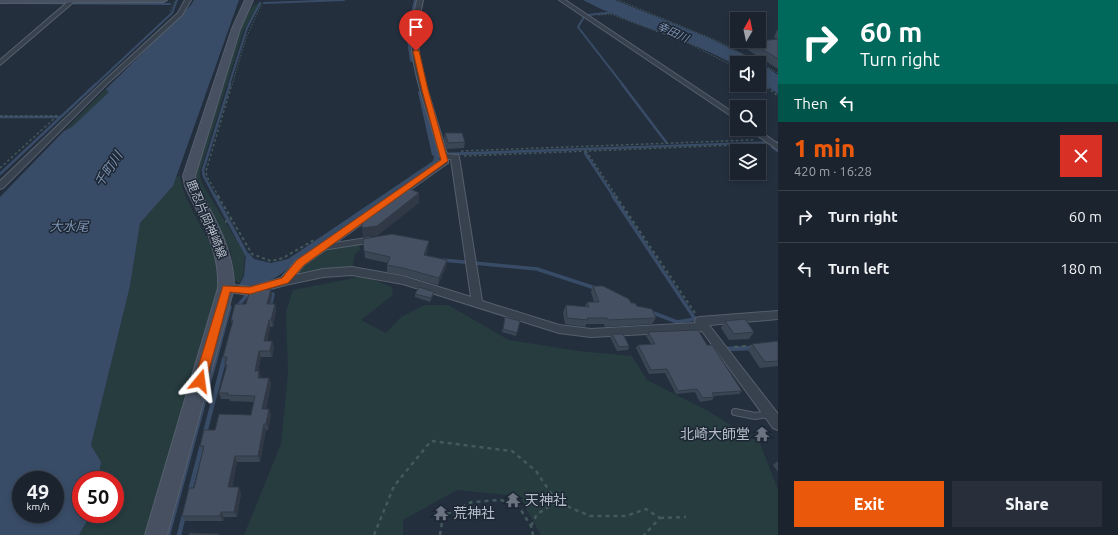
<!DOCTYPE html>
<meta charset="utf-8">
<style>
body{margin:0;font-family:Ubuntu,"Noto Sans JP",sans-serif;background:#282f3a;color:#f1f3f6;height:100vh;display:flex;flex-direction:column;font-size:15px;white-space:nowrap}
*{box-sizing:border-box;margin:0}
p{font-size:13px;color:#a0a4aa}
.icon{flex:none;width:22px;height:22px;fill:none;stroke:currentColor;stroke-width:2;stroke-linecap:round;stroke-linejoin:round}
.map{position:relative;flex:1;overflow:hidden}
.side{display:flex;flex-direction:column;background:#1b232e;width:340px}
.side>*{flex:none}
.banner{background:#00695c;color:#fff;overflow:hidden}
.needle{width:26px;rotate:9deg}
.controls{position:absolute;left:730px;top:12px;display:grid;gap:8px}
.controls a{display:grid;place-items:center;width:36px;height:36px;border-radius:0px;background:#1b232e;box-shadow:0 2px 6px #0003,0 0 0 1px #39404a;font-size:20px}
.speed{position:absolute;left:12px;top:471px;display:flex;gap:8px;font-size:20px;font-weight:700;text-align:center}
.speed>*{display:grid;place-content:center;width:52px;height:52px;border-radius:50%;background:#1b232e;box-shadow:0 2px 6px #0003,0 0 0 1px #39404a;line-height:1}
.speed small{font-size:10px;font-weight:400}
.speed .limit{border:6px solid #d22;background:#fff;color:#111}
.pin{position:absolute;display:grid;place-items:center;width:34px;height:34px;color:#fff;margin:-41px -17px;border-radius:50% 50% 50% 0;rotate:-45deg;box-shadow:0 0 4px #0007}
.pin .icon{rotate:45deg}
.me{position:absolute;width:44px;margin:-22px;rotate:16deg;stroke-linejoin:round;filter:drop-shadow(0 0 3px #0008)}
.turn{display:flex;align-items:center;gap:14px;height:84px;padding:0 16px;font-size:18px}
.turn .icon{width:52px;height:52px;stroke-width:2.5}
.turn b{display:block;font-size:28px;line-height:34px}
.then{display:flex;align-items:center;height:38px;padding:0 16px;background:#0003;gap:8px;font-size:15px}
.round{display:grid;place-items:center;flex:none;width:42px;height:42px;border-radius:0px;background:#282f3a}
.headline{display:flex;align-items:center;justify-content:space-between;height:68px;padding:0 16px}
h1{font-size:24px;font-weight:800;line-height:30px;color:#ea580c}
.button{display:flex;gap:8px;margin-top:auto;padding:8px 16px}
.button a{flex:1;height:46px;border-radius:0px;background:#ea580c;color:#fff;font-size:16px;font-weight:800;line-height:46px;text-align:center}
.button a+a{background:#282f3a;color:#f1f3f6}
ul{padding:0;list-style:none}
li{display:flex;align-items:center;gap:12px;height:52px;padding:0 16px;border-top:1px solid #39404a}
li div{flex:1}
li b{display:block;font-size:15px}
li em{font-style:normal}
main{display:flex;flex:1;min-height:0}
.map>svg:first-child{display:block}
.green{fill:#263c3f}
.water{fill:#394c67;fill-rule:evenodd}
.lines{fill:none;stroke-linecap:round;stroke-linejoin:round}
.stream-far3{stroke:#394c67;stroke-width:2}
.stream-far2{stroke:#394c67;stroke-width:2.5}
.stream-far1{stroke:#394c67;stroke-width:3.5}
.stream{stroke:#394c67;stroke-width:4.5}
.canal{fill:#394c67;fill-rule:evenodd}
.lane-far1-casing{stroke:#565f6c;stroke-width:7}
.lane-casing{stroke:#565f6c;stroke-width:8}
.street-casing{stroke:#565f6c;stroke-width:2}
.secondary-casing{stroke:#565f6c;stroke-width:2}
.path-far3{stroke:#44595c;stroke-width:1;stroke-dasharray:1.5 1.5;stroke-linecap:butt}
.path-far2{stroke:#44595c;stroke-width:1.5;stroke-dasharray:2.5 2.5;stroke-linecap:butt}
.path-far1{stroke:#44595c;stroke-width:2;stroke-dasharray:3 3;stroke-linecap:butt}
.path{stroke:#44595c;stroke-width:2.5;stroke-dasharray:4 4;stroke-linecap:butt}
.lane-far1{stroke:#38414e;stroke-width:5}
.lane{stroke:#38414e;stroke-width:6}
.street{fill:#38414e;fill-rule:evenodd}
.secondary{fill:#465061;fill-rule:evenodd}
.wall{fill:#3b4654}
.shaded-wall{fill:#303945}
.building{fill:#455162;stroke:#303945}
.route{fill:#ea580c;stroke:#983908}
.labels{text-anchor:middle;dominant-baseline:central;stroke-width:3;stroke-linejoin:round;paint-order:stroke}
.far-water-label{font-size:11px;font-style:italic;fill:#7c92b1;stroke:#1d2633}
.street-label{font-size:12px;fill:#b4bcc9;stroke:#1d2633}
.water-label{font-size:13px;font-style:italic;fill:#7c92b1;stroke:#1d2633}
.near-poi-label{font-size:14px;fill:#b4bcc9;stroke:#1d2633;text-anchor:start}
</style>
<main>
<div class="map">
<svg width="778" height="535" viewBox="0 0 778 535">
<rect width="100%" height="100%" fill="#242f3e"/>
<g class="green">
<polygon points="259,3 243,32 200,172 200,177 204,187 245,254 243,276 239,283 234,279 231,252 196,187 194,175 239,32 252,6"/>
<polygon points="106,89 110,92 72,127 64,131"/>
<path d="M 180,176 C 185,209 211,234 218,267 C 220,274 220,283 220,291 L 148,535 L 79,535 L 91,514 L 115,514 L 115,480 L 98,480 L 101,462 L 91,445 L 130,286 L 140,223 L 173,186 L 176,177 Z"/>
<polygon points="359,244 360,250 355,254 352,269 297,276 293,273 324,249"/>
<polygon points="364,276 392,287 393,295 361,320 386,333 401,317 425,305 448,305 509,340 578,351 632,356 647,380 708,411 760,443 778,490 778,535 541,535 519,496 457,490 403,520 403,535 244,535 281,444 288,373 286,312 293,290"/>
</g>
<g class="water">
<path d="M 194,0 L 239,0 L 173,186 L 140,223 L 130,286 L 91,445 L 101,462 L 98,480 L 81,480 L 81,514 L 91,514 L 79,535 L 0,535 L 0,197 L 64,131 L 72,127 L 109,92 L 106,89 L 191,5 ZM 21,480 L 55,480 L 55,514 L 21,514 Z"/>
<path d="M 583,0 L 615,0 L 709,38 L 759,62 L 778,75 L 778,94 L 759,80 L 759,63 L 737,63 L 737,66 C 688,38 632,26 583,0 Z"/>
<path d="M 778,141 L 778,144 L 772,143 L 439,156 L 439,162 L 289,267 C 279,278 265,283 251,285 L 247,293 L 236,291 L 244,276 L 246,254 L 249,253 L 254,259 L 271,263 L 288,259 L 433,161 L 435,153 Z"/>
</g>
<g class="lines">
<g class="stream-far3">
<polyline points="21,3 170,4"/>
<polyline points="264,3 344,0"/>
<polyline points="579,13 584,17 578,27 623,85"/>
<polyline points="588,15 615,12"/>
<polyline points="95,85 172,13 177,0"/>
<polyline points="229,85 247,28 260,3"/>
</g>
<g class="stream-far2">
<polyline points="622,84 666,142"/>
<polyline points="0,117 60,117"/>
<polyline points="772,147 778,151"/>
<polyline points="585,153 614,197"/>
<polyline points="0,174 96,84"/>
<polyline points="215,197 204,176 203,170 230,84"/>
</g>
<g class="stream-far1">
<polyline points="215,196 248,257"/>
<polyline points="613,196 695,319 677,322 651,312"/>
<polyline points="443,260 537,269 595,288"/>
<polyline points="269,294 273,294 270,307"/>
<polyline points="237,307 248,294 250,294"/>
<polyline points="220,343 230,307"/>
</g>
<g class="stream">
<polyline points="725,349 752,348"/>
<polyline points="205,433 225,356"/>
<polyline points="190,491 202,445"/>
<polyline points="168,535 220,342"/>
<polyline points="179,535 184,515"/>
</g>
<g class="canal">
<polygon points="414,0 420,0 414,32 418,61 414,63 410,61 406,32"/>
<polygon points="422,89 426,92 442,155 437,158 432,155 418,92"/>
</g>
<g class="lane-far1-casing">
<polyline id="lane-far1" points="325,247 370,240"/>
</g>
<g class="lane-casing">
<polyline id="lane" points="735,412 755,416 769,414"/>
</g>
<g class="street-casing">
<g id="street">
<polygon points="70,0 76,0 0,65 0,60"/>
<polygon points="185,0 191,0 182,15 107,84 3,188 0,189 0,181 103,82 178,13"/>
<path d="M 417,0 L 423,0 L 417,29 L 419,54 L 426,85 L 447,154 L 458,155 L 459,157 L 482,301 L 559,325 L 591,329 L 696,323 L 695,321 L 696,318 L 700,317 L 778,311 L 778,319 L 709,325 L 778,414 L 778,430 L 773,428 L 702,331 L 591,337 L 559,333 L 403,284 L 352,275 L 323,277 L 285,285 L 250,295 L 222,291 L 221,288 L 222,285 L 226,284 L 250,287 L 281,278 L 296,261 L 373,209 L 376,210 L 377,212 L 376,214 L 304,265 L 296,275 L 323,269 L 352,267 L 403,276 L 471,297 L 451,159 L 448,159 L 448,163 L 400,197 L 397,198 L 393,195 L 441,160 C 431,119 411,76 411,33 C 411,22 415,11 417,0 Z"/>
<polygon points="559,0 565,0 737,115 737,120"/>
<polygon points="748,129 757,129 778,144 778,150"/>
</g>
</g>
<g class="secondary-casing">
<g id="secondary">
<polygon points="0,0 167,0 163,2 0,3"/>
<path d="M 245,0 L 253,0 L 240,29 L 195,176 L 197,186 C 215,219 234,250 234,288 L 167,535 L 145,535 L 218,288 C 220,250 201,219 185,186 L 183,176 L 232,29 Z"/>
</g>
</g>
<g class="path-far3">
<polyline points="618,0 720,42 778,73"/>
<polyline points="170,11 176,0"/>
<polyline points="599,15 610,14 688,43 737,68"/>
<polyline points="759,81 764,85"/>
<polyline points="232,85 246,38 262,3"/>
</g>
<g class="path-far2">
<polyline points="763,84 778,96"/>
<polyline points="0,116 57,116"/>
<polyline points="461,151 753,140"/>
<polyline points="586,151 617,197"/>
<polyline points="464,156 760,144"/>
<polyline points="0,168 57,116"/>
<polyline points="219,197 207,177 206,171 232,84"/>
</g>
<g class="path-far1">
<polyline points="218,196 252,254 271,261 283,258 314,240"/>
<polyline points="616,196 695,313"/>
<polyline points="225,222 232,219"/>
</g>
<g class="path">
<polyline points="734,347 753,346"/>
<polyline points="660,518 686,517"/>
<polyline points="531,526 537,514 557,502 590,516 626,516 646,509 660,518 644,535"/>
<polyline points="374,535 394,486 431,441 512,451 536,471 557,502"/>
<polyline points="440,535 443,516 472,502 501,500 519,507 531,526 533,535"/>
</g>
<use href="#lane-far1" class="lane-far1"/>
<use href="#lane" class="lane"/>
<use href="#street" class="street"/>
<use href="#secondary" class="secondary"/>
</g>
<g class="wall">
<polygon points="777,30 778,30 778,69 748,50 751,42 777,39 774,37"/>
<polygon points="445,133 465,142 464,148 447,149 444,140"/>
<polygon points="363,239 428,247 426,256 447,260 446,267 438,285 403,275 387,272 387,265 388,263 365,258"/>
<polygon points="593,286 631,303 656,318 652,324 605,327 604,324 586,324 585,327 565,324 563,312 566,305 585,307 587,302 594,302 591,292"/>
<polygon points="434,292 433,295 430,302 415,297 415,294"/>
<polygon points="272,295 270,304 275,304 276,310 273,327 270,327 267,341 272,341 274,348 272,357 261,357 258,371 259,371 261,378 269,378 271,384 266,409 269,409 271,415 268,430 266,430 260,462 237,462 232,487 241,493 237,517 224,517 223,521 185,521 182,516 194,488 203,452 200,446 215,430 251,415 254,402 230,401 229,399 221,399 219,393 226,369 225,365 225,363 223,357 232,324 231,320"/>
<polygon points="505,317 520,321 516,336 502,332"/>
<polygon points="725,321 754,332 749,339 729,340 721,328"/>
<polygon points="648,332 707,345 742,391 739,394 714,396 714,397 712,400 700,402 695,392 676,394 665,373 649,374 636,348 638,345 651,344 646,336"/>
<polygon points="612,334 629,346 628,350 617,351 610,337"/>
<polygon points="778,341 778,366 760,368 748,350 752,344"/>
<polygon points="778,461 778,472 773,465"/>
</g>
<g class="shaded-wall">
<polygon points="419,193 419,203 377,236 363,238 362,228"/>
<polygon points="429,241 428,247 423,262 424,255"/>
<polygon points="447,260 446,267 438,285 439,278"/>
<polygon points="271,289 272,295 269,310 267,304"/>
<polygon points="275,304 276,310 273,327 271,320"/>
<polygon points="269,320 270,327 265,348 264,341"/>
<polygon points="272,341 274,348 272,357 270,351"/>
<polygon points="259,351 261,357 257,377 255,371"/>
<polygon points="259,371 261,377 260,384 258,378"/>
<polygon points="269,378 271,384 264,415 262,409"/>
<polygon points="269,409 271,415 268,430 266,424"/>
<polygon points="264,424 266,430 260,462 258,456"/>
<polygon points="235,456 237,462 231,493 228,487"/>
<polygon points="239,487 241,493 237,517 234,512"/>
<polygon points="221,512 224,517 223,521 220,516"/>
</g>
<g class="building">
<polygon points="778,39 778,59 751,42"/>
<polygon points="445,133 462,133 465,142 448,143"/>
<polygon points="405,186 419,193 377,226 362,228 362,218"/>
<polygon points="392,234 429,241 424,255 447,260 439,278 403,268 387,265 390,257 364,251 363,239"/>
<polygon points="593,286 603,286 629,299 631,303 635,303 637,306 652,309 656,318 608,320 607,318 587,318 588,320 567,318 566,305 589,307 587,302 599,302"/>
<polygon points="419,287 434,292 431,298 415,294"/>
<polygon points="271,289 267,304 275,304 271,320 269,320 264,341 272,341 270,351 259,351 255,371 259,371 258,378 269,378 262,409 269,409 266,424 264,424 258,456 235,456 228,487 239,487 234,512 221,512 220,516 182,516 189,488 194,488 204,446 200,446 204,430 215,430 219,414 251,415 255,396 227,395 228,393 219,393 227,365 225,365 227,357 223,357 233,320 231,320 235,304 246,304 250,290"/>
<polygon points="505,317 520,321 517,333 503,329"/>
<polygon points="745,319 754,332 734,334 725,321"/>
<polygon points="698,330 707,345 712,345 742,391 712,393 714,397 703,398 697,389 678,391 667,369 651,370 638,345 655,344 648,332"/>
<polygon points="612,334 623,334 629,346 619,347"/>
<polygon points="778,341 778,352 777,352 778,353 778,361 765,362 752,344"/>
<polygon points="189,533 219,534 219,535 189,535"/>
</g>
<polygon class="route" points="416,50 419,51 428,90 448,161 304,265 288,283 250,294 230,292 206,381 204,385 196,385 194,381 223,286 250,287 282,278 297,260 441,160 422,90 413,51"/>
<defs>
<g id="temple-bare" transform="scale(1.2)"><path d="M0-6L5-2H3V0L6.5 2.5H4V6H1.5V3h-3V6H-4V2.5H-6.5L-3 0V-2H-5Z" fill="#6b7280" stroke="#1d2633" stroke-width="2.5" paint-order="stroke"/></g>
</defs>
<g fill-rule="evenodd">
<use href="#temple-bare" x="762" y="434"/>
<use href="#temple-bare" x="513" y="500"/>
<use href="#temple-bare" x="441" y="513"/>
</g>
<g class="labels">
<g class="far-water-label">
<text transform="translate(673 32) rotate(25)">幸田川</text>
</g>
<g class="street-label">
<text transform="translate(207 219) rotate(67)">鹿忍片岡神崎線</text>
</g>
<g class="water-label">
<text transform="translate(108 169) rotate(-57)">千町川</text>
<text x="69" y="226">大水尾</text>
</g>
<g class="near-poi-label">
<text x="750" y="434" text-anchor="end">北崎大師堂</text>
<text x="525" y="500">天神社</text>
<text x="453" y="513">荒神社</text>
</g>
</g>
</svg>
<div class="controls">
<a><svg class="needle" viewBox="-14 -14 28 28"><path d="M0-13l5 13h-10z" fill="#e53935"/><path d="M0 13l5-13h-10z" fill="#a0a4aa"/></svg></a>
<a><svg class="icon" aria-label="sound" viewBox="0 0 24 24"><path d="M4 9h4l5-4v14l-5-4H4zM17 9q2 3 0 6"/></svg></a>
<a><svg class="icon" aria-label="search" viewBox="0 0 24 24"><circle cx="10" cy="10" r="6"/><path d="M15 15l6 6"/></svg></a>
<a><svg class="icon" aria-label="layers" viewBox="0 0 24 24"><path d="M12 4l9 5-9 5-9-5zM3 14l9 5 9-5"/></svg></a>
</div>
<div class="speed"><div>49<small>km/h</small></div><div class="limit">50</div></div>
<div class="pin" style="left:416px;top:51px;background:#d93025"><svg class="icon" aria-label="arrive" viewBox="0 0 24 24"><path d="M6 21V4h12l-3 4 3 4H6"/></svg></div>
<svg class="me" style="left:200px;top:381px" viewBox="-20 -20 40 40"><path d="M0-17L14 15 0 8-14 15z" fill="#ea580c" stroke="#fff" stroke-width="4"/></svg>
</div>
<section class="side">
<div class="banner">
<div class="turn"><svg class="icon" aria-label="right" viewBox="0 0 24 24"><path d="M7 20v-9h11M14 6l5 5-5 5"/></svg><div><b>60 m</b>Turn right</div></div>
<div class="then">Then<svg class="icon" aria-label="left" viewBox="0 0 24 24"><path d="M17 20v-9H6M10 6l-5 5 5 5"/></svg></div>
</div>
<div class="headline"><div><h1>1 min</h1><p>420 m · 16:28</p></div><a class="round" style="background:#d93025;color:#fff"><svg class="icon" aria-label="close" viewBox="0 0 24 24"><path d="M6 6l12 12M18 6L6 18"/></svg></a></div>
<ul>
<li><svg class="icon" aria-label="right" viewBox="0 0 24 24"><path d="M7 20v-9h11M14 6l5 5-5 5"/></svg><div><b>Turn right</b></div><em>60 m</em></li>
<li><svg class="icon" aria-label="left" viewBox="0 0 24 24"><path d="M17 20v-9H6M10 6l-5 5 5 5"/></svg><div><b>Turn left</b></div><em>180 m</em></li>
</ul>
<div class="button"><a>Exit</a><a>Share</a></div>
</section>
</main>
